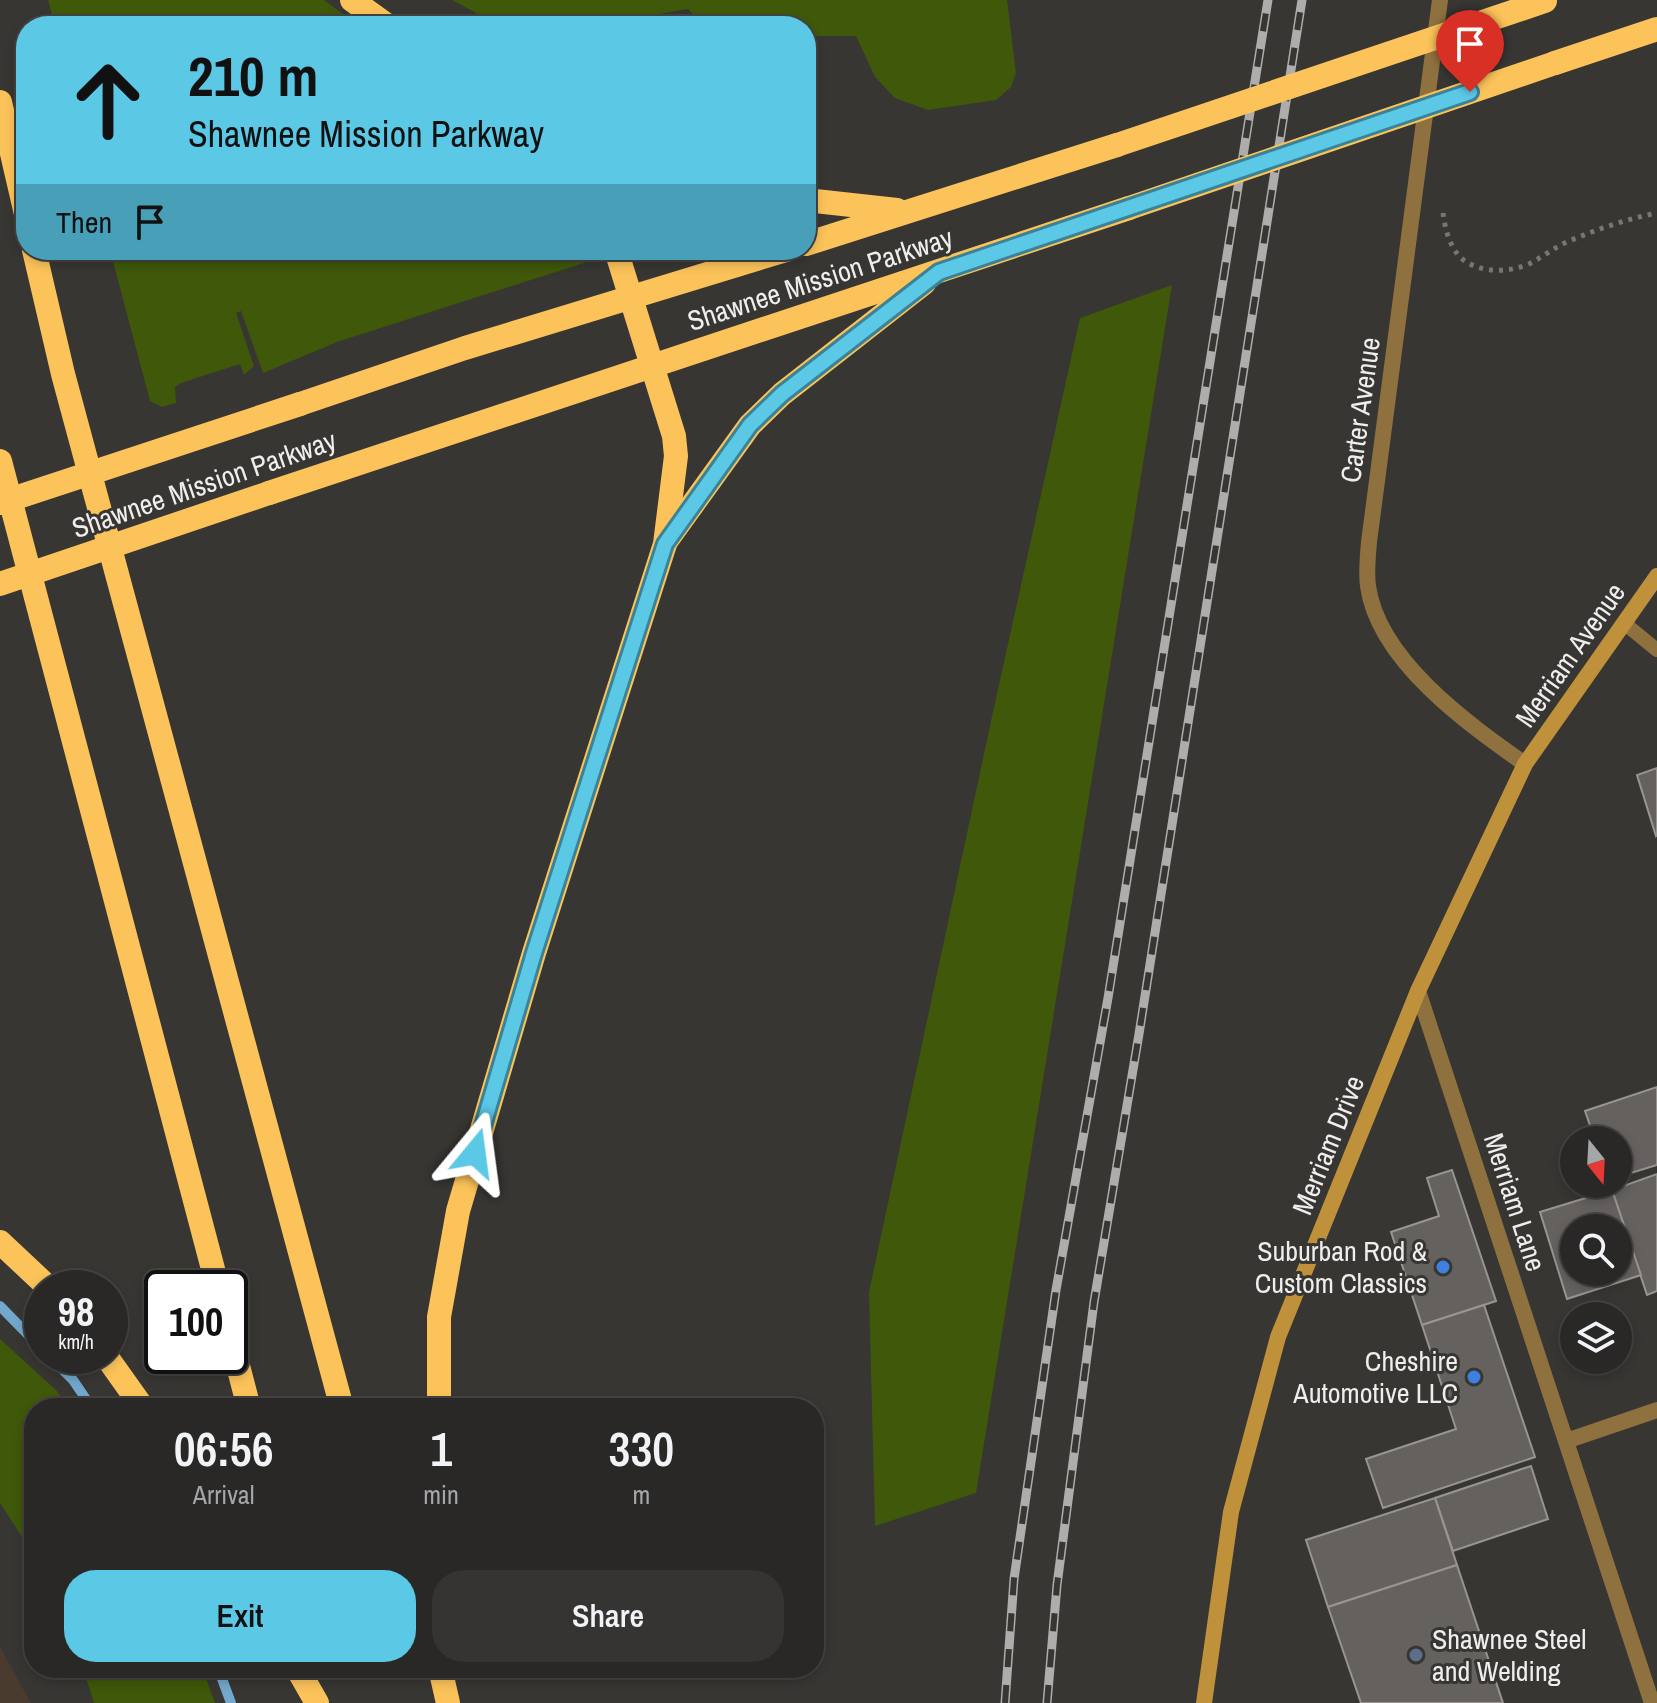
<!DOCTYPE html>
<style>
body{margin:0;font-family:"Archivo Narrow",sans-serif;background:#353432;color:#f1f3f6;height:100vh;display:flex;flex-direction:column;font-size:30px;white-space:nowrap}
*{box-sizing:border-box;margin:0}
p{font-size:26px;color:#a5a6a7}
.icon{flex:none;width:44px;height:44px;fill:none;stroke:currentColor;stroke-width:2;stroke-linecap:round;stroke-linejoin:round}
.map{position:relative;flex:1;overflow:hidden}
.side{position:absolute;left:24px;top:1398px;width:800px;height:280px;display:flex;flex-direction:column;background:#292826;border-radius:32px;box-shadow:0 4px 12px #0003,0 0 0 2px #454443}
.side>*{flex:none}
.hud{position:absolute;left:16px;top:16px;width:800px;height:244px;border-radius:32px;box-shadow:0 4px 12px #0003,0 0 0 2px #454443;background:#5bc8e6;color:#111;overflow:hidden}
.needle{width:52px;rotate:162deg}
.controls{position:absolute;left:1560px;top:1126px;display:grid;gap:16px}
.controls a{display:grid;place-items:center;width:72px;height:72px;border-radius:50%;background:#292826;box-shadow:0 4px 12px #0003,0 0 0 2px #454443;font-size:40px}
.speed{position:absolute;left:24px;top:1270px;display:flex;gap:16px;font-size:40px;font-weight:700;text-align:center}
.speed>*{display:grid;place-content:center;width:104px;height:104px;border-radius:50%;background:#292826;box-shadow:0 4px 12px #0003,0 0 0 2px #454443;line-height:1}
.speed small{font-size:20px;font-weight:400}
.speed .limit{border:4px solid #111;border-radius:12px;background:#fff;color:#111}
.pin{position:absolute;display:grid;place-items:center;width:68px;height:68px;color:#fff;margin:-82px -34px;border-radius:50% 50% 50% 0;rotate:-45deg;box-shadow:0 0 8px #0007}
.pin .icon{rotate:45deg}
.me{position:absolute;width:88px;margin:-44px;rotate:16deg;stroke-linejoin:round;filter:drop-shadow(0 0 6px #0008)}
.turn{display:flex;align-items:center;gap:28px;height:168px;padding:0 40px;font-size:36px}
.turn .icon{width:104px;height:104px;stroke-width:2.5}
.turn b{display:block;font-size:56px;line-height:68px}
.then{display:flex;align-items:center;height:76px;padding:0 40px;background:#0003;gap:16px;font-size:30px}
.eta{display:flex;justify-content:space-evenly;align-items:center;height:136px;text-align:center}
.eta b{font-size:48px;font-weight:600;line-height:56px}
.cta{display:flex;gap:16px;margin-top:auto;padding:16px 40px}
.cta a{flex:1;height:92px;border-radius:32px;background:#5bc8e6;color:#111;font-size:32px;font-weight:600;line-height:92px;text-align:center}
.cta a+a{background:#353432;color:#f1f3f6}
.map>svg:first-child{display:block}
.commercial{fill:#493b2d}
.green{fill:#3f5809}
.lines{fill:none;stroke-linecap:round;stroke-linejoin:round}
.stream{stroke:#72a8cd;stroke-width:10}
.building{fill:#65615f;stroke:#989492;stroke-width:2;fill-rule:evenodd}
.path{stroke:#777673;stroke-width:5;stroke-dasharray:4 6;stroke-linecap:butt}
.lane{stroke:#8e713e;stroke-width:14}
.street{stroke:#8e713e;stroke-width:16}
.secondary{stroke:#bf913a;stroke-width:16}
.highway{stroke:#fcc35a;stroke-width:24}
.rail-casing{stroke:#aeadab;stroke-width:9}
.rail{stroke:#373633;stroke-width:6;stroke-dasharray:18;stroke-linecap:butt}
.highway-bridge{stroke:#fcc35a;stroke-width:24}
.route-casing{stroke:#3b8296;stroke-width:20}
.route{stroke:#5bc8e6;stroke-width:14}
.shop-dot{fill:#3f7fe0;stroke:#373633;stroke-width:3}
.service-dot{fill:#5c6f8a;stroke:#373633;stroke-width:3}
.labels{text-anchor:middle;dominant-baseline:central;stroke-width:6;stroke-linejoin:round;paint-order:stroke}
.street-label{font-size:28px;fill:#efeeec;stroke:#373633}
.poi-label{font-size:28px;fill:#efeeec;stroke:#373633;text-anchor:end}
</style>
<div class="map">
<svg width="1657" height="1703" viewBox="0 0 1657 1703">
<rect width="100%" height="100%" fill="#373633"/>
<polygon class="commercial" points="0,1647 31,1703 0,1703"/>
<g class="green">
<polygon points="48,0 324,0 359,26 55,26"/>
<polygon points="452,0 1007,0 1016,73 1011,87 996,100 928,110 895,98 875,77 856,36 806,36 806,26 704,26 688,9 654,15 645,26 500,26"/>
<polygon points="110,250 590,250 590,261 337,342 263,373 241,311 236,313 254,366 244,375 240,364 181,383 175,387 176,403 162,407 150,401"/>
<polygon points="1172,285 976,1493 875,1526 869,1292 991,721 1080,318"/>
<polygon points="0,1339 57,1391 68,1408 34,1408 34,1555 0,1503"/>
<polygon points="83,1668 202,1668 215,1703 94,1703"/>
</g>
<g class="lines">
<g class="stream">
<polyline points="0,1306 42,1349"/>
<polyline points="49,1356 73,1380 92,1408"/>
<polyline points="218,1668 231,1703"/>
</g>
</g>
<g class="building">
<polygon points="1657,768 1657,835 1656,836 1637,775"/>
<polygon points="1657,1087 1657,1165 1618,1177 1618,1140 1595,1140 1585,1111"/>
<polygon points="1452,1170 1496,1301 1422,1325 1391,1232 1439,1216 1427,1178"/>
<polygon points="1657,1174 1657,1291 1647,1295 1612,1190"/>
<path d="M 1612,1190 L 1641,1275 L 1567,1299 L 1540,1212 ZM 1574,1228 L 1618,1228 L 1618,1272 L 1574,1272 Z"/>
<polygon points="1484,1305 1535,1457 1383,1508 1366,1459 1456,1429 1422,1325"/>
<polygon points="1531,1466 1548,1519 1453,1551 1435,1498"/>
<polygon points="1435,1498 1457,1565 1328,1607 1306,1540"/>
<polygon points="1457,1565 1503,1703 1361,1703 1328,1607"/>
</g>
<g class="lines">
<path class="path" d="M 1443,213 C 1445,228 1449,246 1461,258 C 1480,274 1510,273 1531,263 C 1544,256 1555,247 1569,241 C 1598,229 1626,219 1657,213"/>
<polyline class="lane" points="1624,623 1657,650"/>
<g class="street">
<path d="M 1440,0 L 1369,542 C 1368,556 1366,572 1368,586 C 1378,660 1468,724 1525,764"/>
<polyline points="1418,991 1652,1703"/>
<polyline points="1566,1441 1657,1410"/>
</g>
<polyline class="secondary" points="1204,1703 1231,1512 1278,1337 1418,991 1525,764 1657,576"/>
<g class="highway">
<polyline points="352,0 388,26"/>
<polyline points="1555,63 1657,29"/>
<polyline points="0,102 26,214"/>
<polyline points="806,200 897,210"/>
<polyline points="806,244 1117,145"/>
<polyline points="34,250 63,374 342,1408"/>
<polyline points="300,404 465,348 786,250"/>
<polyline points="0,461 218,1288"/>
<polyline points="269,493 1129,208"/>
<polyline points="667,540 750,425 782,394 924,283"/>
<polyline points="0,1242 49,1288"/>
<polyline points="230,1335 249,1408"/>
<polyline points="106,1356 143,1408"/>
<polyline points="439,1408 439,1317 458,1211 534,953 665,544 676,456 674,436 616,250"/>
<polyline points="297,1668 317,1703"/>
<polyline points="440,1668 448,1703"/>
</g>
<g class="rail-casing">
<g id="rail">
<polyline points="1005,1703 1014,1579 1056,1290 1108,998 1268,0"/>
<polyline points="1047,1703 1057,1585 1094,1302 1139,1034 1302,0"/>
</g>
</g>
<use href="#rail" class="rail"/>
<g class="highway-bridge">
<polyline points="1117,145 1545,1"/>
<polyline points="1129,208 1555,63"/>
<polyline points="0,503 300,404"/>
<polyline points="0,584 269,493"/>
</g>
</g>
<g class="lines">
<g class="route-casing">
<polyline id="route" points="475,1153 534,953 665,544 750,425 782,394 939,272 1470,92"/>
</g>
<use href="#route" class="route"/>
</g>
<g class="shop-dot">
<circle cx="1443" cy="1267" r="8"/>
<circle cx="1474" cy="1377" r="8"/>
</g>
<circle class="service-dot" cx="1416" cy="1655" r="8"/>
<g class="labels">
<g class="street-label">
<text transform="translate(820 279) rotate(-18)">Shawnee Mission Parkway</text>
<text transform="translate(1360 410) rotate(-82)">Carter Avenue</text>
<text transform="translate(204 484) rotate(-19)">Shawnee Mission Parkway</text>
<text transform="translate(1570 655) rotate(-55)">Merriam Avenue</text>
<text transform="translate(1328 1145) rotate(-68)">Merriam Drive</text>
<text transform="translate(1515 1202) rotate(72)">Merriam Lane</text>
</g>
<g class="poi-label">
<text x="1427" y="1251">Suburban Rod &amp;<tspan x="1427" dy="32">Custom Classics</tspan></text>
<text x="1458" y="1361">Cheshire<tspan x="1458" dy="32">Automotive LLC</tspan></text>
<text x="1432" y="1639" text-anchor="start">Shawnee Steel<tspan x="1432" dy="32">and Welding</tspan></text>
</g>
</g>
</svg>
<div class="controls">
<a><svg class="needle" viewBox="-14 -14 28 28"><path d="M0-13l5 13h-10z" fill="#e53935"/><path d="M0 13l5-13h-10z" fill="#a5a6a7"/></svg></a>
<a><svg class="icon" aria-label="search" viewBox="0 0 24 24"><circle cx="10" cy="10" r="6"/><path d="M15 15l6 6"/></svg></a>
<a><svg class="icon" aria-label="layers" viewBox="0 0 24 24"><path d="M12 4l9 5-9 5-9-5zM3 14l9 5 9-5"/></svg></a>
</div>
<div class="speed"><div>98<small>km/h</small></div><div class="limit">100</div></div>
<div class="pin" style="left:1470px;top:92px;background:#d93025"><svg class="icon" aria-label="arrive" viewBox="0 0 24 24"><path d="M6 21V4h12l-3 4 3 4H6"/></svg></div>
<svg class="me" style="left:475px;top:1153px" viewBox="-20 -20 40 40"><path d="M0-17L14 15 0 8-14 15z" fill="#5bc8e6" stroke="#fff" stroke-width="4"/></svg>
<div class="hud">
<div class="turn"><svg class="icon" aria-label="ahead" viewBox="0 0 24 24"><path d="M12 20V5M6 11l6-6 6 6"/></svg><div><b>210 m</b>Shawnee Mission Parkway</div></div>
<div class="then">Then<svg class="icon" aria-label="arrive" viewBox="0 0 24 24"><path d="M6 21V4h12l-3 4 3 4H6"/></svg></div>
</div>
<section class="side">
<div class="eta">
<div><b>06:56</b><p>Arrival</p></div>
<div><b>1</b><p>min</p></div>
<div><b>330</b><p>m</p></div>
</div>
<div class="cta"><a>Exit</a><a>Share</a></div>
</section>
</div>
